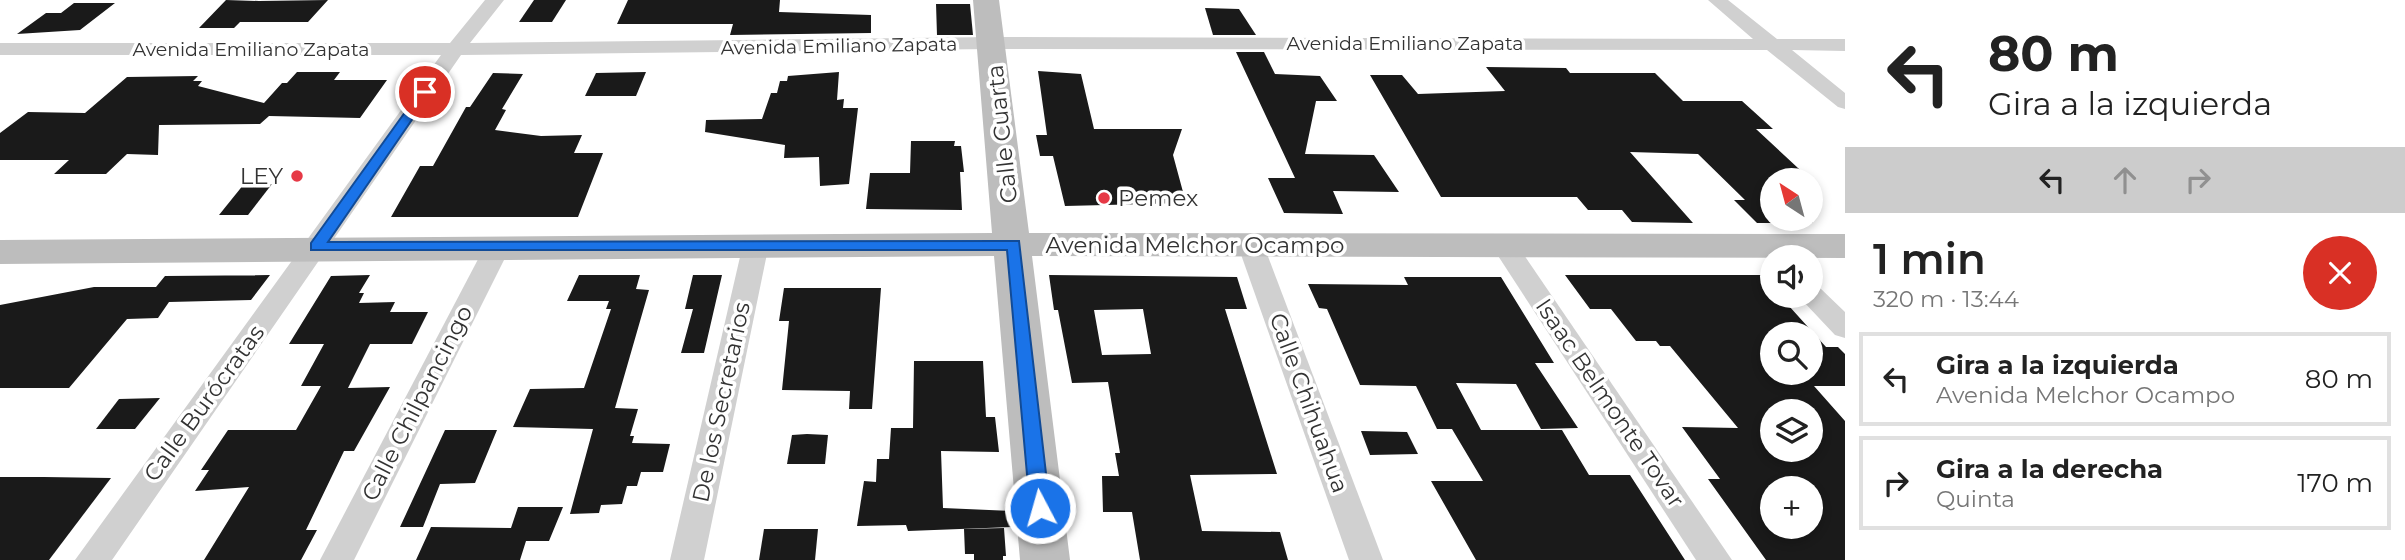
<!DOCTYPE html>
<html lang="es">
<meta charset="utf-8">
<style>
body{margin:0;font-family:Montserrat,sans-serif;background:#f2f2f2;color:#222;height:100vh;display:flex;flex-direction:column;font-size:26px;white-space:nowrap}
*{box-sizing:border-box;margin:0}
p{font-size:23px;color:#767676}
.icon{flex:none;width:38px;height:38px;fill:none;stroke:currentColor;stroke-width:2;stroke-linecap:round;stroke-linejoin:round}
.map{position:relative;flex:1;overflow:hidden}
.details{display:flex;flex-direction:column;background:#fff;width:560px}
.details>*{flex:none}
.banner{background:#fff;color:#222;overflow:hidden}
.needle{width:46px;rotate:324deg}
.tools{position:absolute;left:1760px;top:168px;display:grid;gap:14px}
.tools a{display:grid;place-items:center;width:63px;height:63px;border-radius:50%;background:#fff;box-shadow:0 4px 10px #0003;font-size:35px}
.pin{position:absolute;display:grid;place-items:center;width:60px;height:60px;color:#fff;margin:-30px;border:4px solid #fff;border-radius:50%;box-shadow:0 2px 7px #0007}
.me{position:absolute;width:77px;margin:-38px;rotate:354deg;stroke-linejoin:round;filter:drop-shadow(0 0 5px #0008)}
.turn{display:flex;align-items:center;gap:24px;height:147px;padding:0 28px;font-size:32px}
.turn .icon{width:91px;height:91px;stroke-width:2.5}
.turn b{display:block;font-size:49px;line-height:60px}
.lanes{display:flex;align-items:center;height:66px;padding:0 28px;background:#0003;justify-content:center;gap:35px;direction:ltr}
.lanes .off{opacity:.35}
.round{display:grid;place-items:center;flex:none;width:74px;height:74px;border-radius:37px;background:#f2f2f2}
.headline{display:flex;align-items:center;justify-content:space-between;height:119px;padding:0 28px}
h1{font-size:42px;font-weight:600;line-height:52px}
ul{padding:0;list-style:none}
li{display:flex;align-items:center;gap:21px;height:94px;margin:0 14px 10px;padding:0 14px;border:4px solid #e0e0e0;border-radius:0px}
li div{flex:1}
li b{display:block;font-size:26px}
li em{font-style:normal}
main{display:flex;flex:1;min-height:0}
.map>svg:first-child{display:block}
.building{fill:#1a1a1a;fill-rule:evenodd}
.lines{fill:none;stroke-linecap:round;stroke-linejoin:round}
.street{fill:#d0d0d0;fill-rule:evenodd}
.secondary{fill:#bdbdbd;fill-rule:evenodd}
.route{fill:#1a73e8;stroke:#114b97;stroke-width:2}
.poi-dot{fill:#e63946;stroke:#fff;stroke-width:2.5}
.labels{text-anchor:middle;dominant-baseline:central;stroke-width:7;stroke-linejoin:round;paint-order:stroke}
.far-street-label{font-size:19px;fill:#333;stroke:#fff}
.street-label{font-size:23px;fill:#333;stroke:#fff}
.poi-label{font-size:23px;fill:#333;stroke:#fff;text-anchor:end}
</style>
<main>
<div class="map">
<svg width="1845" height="560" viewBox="0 0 1845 560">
<rect width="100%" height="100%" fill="#fff"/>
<g class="building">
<polygon points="226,0 259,1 328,0 308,22 240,22 234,28 199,28"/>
<polygon points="534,0 566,0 552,22 519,22"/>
<polygon points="628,0 780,0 779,12 871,15 871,33 730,35 733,24 617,24"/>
<polygon points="74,3 115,3 80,30 17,34 46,13 61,13"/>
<polygon points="936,4 970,4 973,35 937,35"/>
<polygon points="1205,8 1239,9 1256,35 1213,35"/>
<polygon points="1236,52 1264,52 1275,74 1320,76 1337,101 1316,101 1305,154 1374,155 1399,192 1333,191 1343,214 1284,213 1268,178 1295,178"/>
<polygon points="1486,67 1566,68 1570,73 1655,73 1683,101 1742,101 1773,129 1756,129 1812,181 1773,180 1773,219 1809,219 1813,223 1757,223 1734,200 1745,200 1698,154 1630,152 1693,223 1632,222 1622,210 1588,210 1577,197 1441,197 1370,75 1402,75 1418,94 1505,91"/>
<polygon points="1038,71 1081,74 1094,129 1182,129 1173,155 1186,203 1065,206 1053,156 1040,156 1036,135 1047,135"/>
<polygon points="297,72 340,72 334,80 387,80 360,118 269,116 260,124 159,125 158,155 127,154 106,174 54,174 69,160 0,160 0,133 28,112 85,113 127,77 198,76 193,81 202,81 198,86 264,103 282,83 287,83"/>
<polygon points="646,72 636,96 585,96 596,73"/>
<polygon points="839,72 837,100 844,99 843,108 858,108 849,184 820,186 819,157 784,158 785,145 705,132 706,120 762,119 771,93 777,93 780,81 787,81 788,76"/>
<polygon points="493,73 523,74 502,109 506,110 495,130 541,136 582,135 574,153 603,153 578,217 391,217 420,166 433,166 466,107 470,107"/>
<polygon points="911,141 955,141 954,146 961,146 964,172 960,172 962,210 866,209 870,173 910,173"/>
<polygon points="244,184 272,184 248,215 219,215"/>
<polygon points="270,275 251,300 169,302 158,318 127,319 69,388 0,388 0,305 94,287 156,287 165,276"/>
<polygon points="370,275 359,293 364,293 359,303 395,302 390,312 428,312 412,344 370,344 348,388 390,387 354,451 344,451 306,530 317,530 301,560 204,560 249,487 195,491 209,470 201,470 228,430 296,430 321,386 301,386 324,344 289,344 331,276"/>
<polygon points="579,275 640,275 636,289 649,290 615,408 638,409 630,436 634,436 632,443 670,444 663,472 641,472 637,486 627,486 622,504 601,505 599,513 570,514 593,429 513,427 530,389 584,388 611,309 606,309 609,301 567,301"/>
<polygon points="693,275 722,275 704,353 681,353 693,309 685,309"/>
<path d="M 1049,275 L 1237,277 L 1247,309 L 1225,309 L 1277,474 L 1190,475 L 1202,531 L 1280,532 L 1288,560 L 1140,560 L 1132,512 L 1103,512 L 1102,476 L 1119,476 L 1115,453 L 1120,453 L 1108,382 L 1072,383 L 1058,310 L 1054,310 ZM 1143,309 L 1151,354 L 1102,355 L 1094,310 Z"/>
<path d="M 1565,275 L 1773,275 L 1773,296 L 1780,296 L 1826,347 L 1838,347 L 1845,354 L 1845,386 L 1814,386 L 1845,421 L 1845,560 L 1766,560 L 1708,479 L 1720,479 L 1682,427 L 1738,428 L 1670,346 L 1660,346 L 1656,341 L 1636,341 L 1611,309 L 1590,309 ZM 1773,334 L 1811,334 L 1811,373 L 1773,373 ZM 1773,411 L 1811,411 L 1811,450 L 1773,450 ZM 1773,488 L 1811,488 L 1811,527 L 1773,527 Z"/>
<polygon points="1404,277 1501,277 1554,363 1535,363 1578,428 1541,429 1516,384 1456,383 1481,430 1562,430 1589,475 1630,475 1685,560 1476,560 1431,481 1483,481 1452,429 1437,429 1416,386 1360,385 1327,309 1319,308 1308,284 1408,285"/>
<polygon points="784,288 881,288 872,409 849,409 850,391 782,390 789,321 779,321"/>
<polygon points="914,361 983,361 986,417 995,417 999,452 941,451 943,508 1012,511 1012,527 908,531 906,525 857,526 864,481 876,482 877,459 889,459 891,428 913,428"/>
<polygon points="160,398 135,429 96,429 119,399"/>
<polygon points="445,430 497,430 475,483 440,484 423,527 400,527"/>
<polygon points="1361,431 1407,432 1418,454 1370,455"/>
<polygon points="807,434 828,435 825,464 787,464 792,435"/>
<polygon points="0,477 44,477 111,478 49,560 0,560"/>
<polygon points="518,507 563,507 549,541 526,541 520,560 416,560 431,527 511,528"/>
<polygon points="1004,528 1006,556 1003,556 1003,560 974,560 974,554 965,554 964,529"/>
<polygon points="764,529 818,529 815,560 759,560"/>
</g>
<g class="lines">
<g class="street">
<polygon points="485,0 504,0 470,43 993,37 1753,39 1708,0 1728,0 1777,39 1845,39 1845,51 1792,50 1845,93 1845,109 1838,107 1767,50 993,49 461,55 112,560 75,560 441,55 0,55 0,43 450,43"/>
<polygon points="756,236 765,238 769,244 704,560 670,560 743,244 747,238"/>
<polygon points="1504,237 1513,239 1732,560 1696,560 1491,245 1495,239"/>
<polygon points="498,238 507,240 511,246 354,560 320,560 485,246 489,240"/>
<polygon points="1251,238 1260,240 1264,246 1383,560 1349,560 1238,246 1242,240"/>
<polygon points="1811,285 1820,288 1845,312 1845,338 1835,335 1802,300 1799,296 1811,296"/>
</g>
<polygon class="secondary" points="973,0 999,0 1029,233 1845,234 1845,258 1032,256 1070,560 1020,560 994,256 0,264 0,240 992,233"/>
</g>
<polygon class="route" points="425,88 431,92 328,242 1019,241 1050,508 1047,513 1033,513 1030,508 1007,250 311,250 311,243 421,90"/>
<g class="poi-dot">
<circle cx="297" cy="176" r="7"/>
<circle cx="1104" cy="198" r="7"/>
</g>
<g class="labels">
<g class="far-street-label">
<text x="1405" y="43">Avenida Emiliano Zapata</text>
<text transform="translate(839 46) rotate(-1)">Avenida Emiliano Zapata</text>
<text x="251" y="49">Avenida Emiliano Zapata</text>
</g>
<g class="street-label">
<text transform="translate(1002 134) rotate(-96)">Calle Cuarta</text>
<text x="1195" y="245">Avenida Melchor Ocampo</text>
<text transform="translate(721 402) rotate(-78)">De los Secretarios</text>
<text transform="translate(204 403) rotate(-54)">Calle Burócratas</text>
<text transform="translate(417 403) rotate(-63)">Calle Chilpancingo</text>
<text transform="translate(1309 403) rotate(70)">Calle Chihuahua</text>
<text transform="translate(1610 403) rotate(56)">Isaac Belmonte Tovar</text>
</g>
<g class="poi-label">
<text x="283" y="176">LEY</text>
<text x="1118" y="198" text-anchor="start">Pemex</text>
</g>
</g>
</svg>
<div class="tools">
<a><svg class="needle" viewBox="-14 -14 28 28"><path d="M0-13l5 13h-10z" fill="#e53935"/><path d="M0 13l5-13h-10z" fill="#767676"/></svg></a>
<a><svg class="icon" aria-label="sound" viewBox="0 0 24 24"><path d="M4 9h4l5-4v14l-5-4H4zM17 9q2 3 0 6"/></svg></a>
<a><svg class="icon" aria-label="search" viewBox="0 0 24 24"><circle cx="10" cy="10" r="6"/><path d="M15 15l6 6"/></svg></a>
<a><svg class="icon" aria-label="layers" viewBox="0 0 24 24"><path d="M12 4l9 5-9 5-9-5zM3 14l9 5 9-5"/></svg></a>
<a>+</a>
</div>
<div class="pin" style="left:425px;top:92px;background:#d93025"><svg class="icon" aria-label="arrive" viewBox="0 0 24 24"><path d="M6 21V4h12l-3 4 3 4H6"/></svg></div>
<svg class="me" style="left:1040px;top:508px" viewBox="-20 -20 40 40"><circle r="17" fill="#1a73e8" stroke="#fff" stroke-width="3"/><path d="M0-11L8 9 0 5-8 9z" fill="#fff"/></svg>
</div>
<section class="details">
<div class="banner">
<div class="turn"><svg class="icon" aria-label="left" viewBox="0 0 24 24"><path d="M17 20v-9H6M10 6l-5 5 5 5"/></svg><div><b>80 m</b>Gira a la izquierda</div></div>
<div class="lanes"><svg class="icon" aria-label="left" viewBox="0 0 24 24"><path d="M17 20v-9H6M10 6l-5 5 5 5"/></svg><svg class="icon off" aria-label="ahead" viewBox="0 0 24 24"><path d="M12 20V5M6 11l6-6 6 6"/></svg><svg class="icon off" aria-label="right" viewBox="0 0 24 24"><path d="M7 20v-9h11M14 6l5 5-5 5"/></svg></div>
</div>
<div class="headline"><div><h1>1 min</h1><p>320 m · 13:44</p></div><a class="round" style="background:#d93025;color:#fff"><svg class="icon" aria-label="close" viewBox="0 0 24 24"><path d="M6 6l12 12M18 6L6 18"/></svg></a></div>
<ul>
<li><svg class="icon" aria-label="left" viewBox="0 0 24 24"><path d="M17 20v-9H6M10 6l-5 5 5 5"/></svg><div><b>Gira a la izquierda</b><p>Avenida Melchor Ocampo</p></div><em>80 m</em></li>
<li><svg class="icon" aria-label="right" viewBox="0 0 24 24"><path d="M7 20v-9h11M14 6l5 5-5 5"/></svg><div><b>Gira a la derecha</b><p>Quinta</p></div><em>170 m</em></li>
</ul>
</section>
</main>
